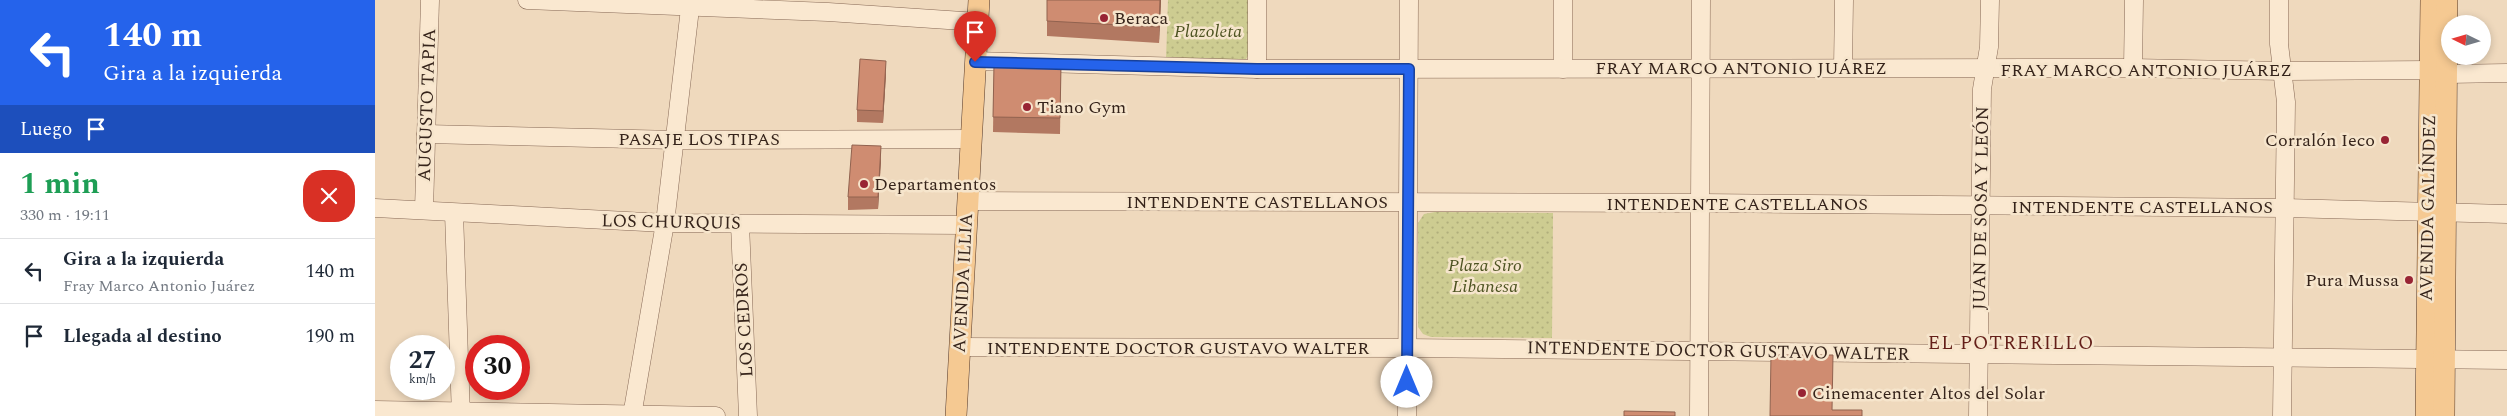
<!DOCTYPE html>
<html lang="es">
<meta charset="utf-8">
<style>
body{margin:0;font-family:Spectral,serif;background:#f6f6f7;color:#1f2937;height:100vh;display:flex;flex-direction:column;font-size:19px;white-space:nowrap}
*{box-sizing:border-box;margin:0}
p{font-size:16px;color:#747a83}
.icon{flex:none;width:28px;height:28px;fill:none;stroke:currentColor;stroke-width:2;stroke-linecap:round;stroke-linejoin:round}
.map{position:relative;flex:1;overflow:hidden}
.sheet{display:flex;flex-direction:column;background:#fff;width:375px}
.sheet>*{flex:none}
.hud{background:#2563eb;color:#fff;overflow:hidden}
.needle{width:32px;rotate:275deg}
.buttons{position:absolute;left:2066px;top:15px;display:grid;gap:10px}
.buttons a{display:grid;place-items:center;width:50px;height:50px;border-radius:50%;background:#fff;box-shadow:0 2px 8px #0003;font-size:25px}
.speed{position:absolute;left:15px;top:335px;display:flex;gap:10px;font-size:25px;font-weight:700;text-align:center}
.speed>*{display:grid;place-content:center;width:65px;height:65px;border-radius:50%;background:#fff;box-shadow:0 2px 8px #0003;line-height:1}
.speed small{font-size:12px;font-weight:400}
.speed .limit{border:8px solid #d22;background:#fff;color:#111}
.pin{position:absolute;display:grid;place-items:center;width:42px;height:42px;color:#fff;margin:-51px -21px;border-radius:50% 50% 50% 0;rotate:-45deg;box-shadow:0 0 5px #0007}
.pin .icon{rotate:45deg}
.me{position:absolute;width:55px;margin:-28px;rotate:0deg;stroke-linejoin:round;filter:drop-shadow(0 0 4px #0008)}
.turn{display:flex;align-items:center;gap:18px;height:105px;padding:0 20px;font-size:22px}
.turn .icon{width:65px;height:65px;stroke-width:2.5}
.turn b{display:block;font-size:35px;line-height:42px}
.then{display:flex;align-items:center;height:48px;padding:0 20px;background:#0003;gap:10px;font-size:19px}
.round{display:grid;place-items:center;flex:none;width:52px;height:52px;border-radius:20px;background:#f6f6f7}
.headline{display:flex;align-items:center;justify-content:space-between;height:85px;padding:0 20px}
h1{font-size:30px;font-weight:700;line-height:38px;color:#1e9e55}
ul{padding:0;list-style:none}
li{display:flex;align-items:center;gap:15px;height:65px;padding:0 20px;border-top:1px solid #e0e1e3}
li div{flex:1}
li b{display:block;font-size:19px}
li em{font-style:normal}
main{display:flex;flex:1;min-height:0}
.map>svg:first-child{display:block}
.park{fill:url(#park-dots)}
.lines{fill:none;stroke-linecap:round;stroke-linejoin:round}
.minor-casing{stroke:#876956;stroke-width:19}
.major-casing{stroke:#54382a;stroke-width:22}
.minor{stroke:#fae8d0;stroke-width:18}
.major{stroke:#f5c992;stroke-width:21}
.wall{fill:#b27861}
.shaded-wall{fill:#91624f}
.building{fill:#cf8c71;stroke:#91624f}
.route-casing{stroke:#184099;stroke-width:12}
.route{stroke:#2563eb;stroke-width:9}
.poi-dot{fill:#982434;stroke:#f6e5cc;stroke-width:2}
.labels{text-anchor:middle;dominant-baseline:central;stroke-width:5;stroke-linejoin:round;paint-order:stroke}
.poi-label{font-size:18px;fill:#36241b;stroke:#f6e5cc;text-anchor:start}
.park-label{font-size:18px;font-style:italic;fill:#4d5321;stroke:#f6e5cc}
.street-label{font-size:18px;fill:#36241b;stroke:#f6e5cc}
.neighbourhood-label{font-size:19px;letter-spacing:1px;fill:#641f19;stroke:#f6e5cc}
</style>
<main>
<section class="sheet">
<div class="hud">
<div class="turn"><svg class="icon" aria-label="left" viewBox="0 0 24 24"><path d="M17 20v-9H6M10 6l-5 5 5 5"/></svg><div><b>140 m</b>Gira a la izquierda</div></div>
<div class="then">Luego<svg class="icon" aria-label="arrive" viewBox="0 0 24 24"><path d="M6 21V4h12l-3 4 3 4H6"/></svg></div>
</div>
<div class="headline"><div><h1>1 min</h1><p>330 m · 19:11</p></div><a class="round" style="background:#d93025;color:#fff"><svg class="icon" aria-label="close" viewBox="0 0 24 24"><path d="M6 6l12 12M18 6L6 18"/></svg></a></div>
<ul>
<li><svg class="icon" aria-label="left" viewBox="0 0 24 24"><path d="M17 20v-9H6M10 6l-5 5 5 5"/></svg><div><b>Gira a la izquierda</b><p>Fray Marco Antonio Juárez</p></div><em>140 m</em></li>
<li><svg class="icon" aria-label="arrive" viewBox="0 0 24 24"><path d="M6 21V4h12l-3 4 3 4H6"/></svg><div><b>Llegada al destino</b></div><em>190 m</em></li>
</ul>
</section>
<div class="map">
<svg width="2132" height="416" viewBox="0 0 2132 416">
<defs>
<pattern id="park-dots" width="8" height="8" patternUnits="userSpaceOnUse" patternTransform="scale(1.25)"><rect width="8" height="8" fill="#cdcc91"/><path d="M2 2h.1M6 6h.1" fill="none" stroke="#b1af7c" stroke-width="1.8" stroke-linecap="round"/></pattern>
</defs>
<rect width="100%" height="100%" fill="#efd9bd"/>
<g class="park">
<polygon points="793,0 875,0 875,53 869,62 791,60"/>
<polygon points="1060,212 1178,213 1177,338 1056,337 1048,334 1043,327 1043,223 1049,214"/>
</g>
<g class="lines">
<g class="minor-casing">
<g id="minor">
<polyline points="152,0 453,12 603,22"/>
<polyline points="882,0 882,69"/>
<polyline points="1188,0 1188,69"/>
<polyline points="1904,0 1904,44 1911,102 1907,416"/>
<polyline points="600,61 882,69 1758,68 1908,71 2055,70 2072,74 2132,73"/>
<polyline points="1468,68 1469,0"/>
<polyline points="1758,68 1759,0"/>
<polyline points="51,134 301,140 596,139"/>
<polyline points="593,201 1326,203 1909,208 2132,214"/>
<polyline points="0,208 290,223 591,225"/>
<polyline points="49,210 55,0"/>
<polyline points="79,213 86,416"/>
<polyline points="365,224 373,416"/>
<polyline points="585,347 1032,348 2132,360"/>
<polyline points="0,410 341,416"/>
<polyline points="257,416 290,223 316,0"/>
<polyline points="1032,416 1034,0"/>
<polyline points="1324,416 1326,0"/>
<polyline points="1603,416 1607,89 1614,47 1615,0"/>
</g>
</g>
<g class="major-casing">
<g id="major">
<polyline points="581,416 604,0"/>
<polyline points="2051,416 2056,0"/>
<polyline points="2069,416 2072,0"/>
</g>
</g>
<use href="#minor" class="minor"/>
<use href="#major" class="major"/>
</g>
<g class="wall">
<polygon points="672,0 786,0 784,43 672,36"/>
<polygon points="619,65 686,66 685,134 618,132"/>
<polygon points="511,73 508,123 482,122 482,110"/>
<polygon points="506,159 503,209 473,210 473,197"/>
</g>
<g class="shaded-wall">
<polygon points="785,0 786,0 784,43 784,27"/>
<polygon points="511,61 511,73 508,123 508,111"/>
<polygon points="506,146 506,159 503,209 503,197"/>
</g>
<g class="building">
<polygon points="672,0 785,0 784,27 672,21"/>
<polygon points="485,59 511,61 508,111 482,110"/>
<polygon points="619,65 686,66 685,118 618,117"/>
<polygon points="477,145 506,146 503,197 473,197"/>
<polygon points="1396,355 1458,355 1457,410 1487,410 1487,416 1395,416"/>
<polygon points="1249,411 1300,412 1300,416 1249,416"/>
</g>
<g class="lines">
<g class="route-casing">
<polyline id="route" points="600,62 882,69 1034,69 1032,382"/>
</g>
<use href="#route" class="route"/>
</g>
<g class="poi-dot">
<circle cx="729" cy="18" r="5"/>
<circle cx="652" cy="107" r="5"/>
<circle cx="2010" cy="140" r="5"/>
<circle cx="489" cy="184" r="5"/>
<circle cx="2034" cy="280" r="5"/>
<circle cx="1427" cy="393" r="5"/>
</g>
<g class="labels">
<g class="poi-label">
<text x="739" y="18">Beraca</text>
<text x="662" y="107">Tiano Gym</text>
<text x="2000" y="140" text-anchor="end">Corralón Ieco</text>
<text x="499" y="184">Departamentos</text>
<text x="2024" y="280" text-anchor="end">Pura Mussa</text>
<text x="1437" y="393">Cinemacenter Altos del Solar</text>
</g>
<g class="park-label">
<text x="833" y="31">Plazoleta</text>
<text x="1110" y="265">Plaza Siro<tspan x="1110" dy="21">Libanesa</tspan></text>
</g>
<g class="street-label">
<text x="1366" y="68">FRAY MARCO ANTONIO JUÁREZ</text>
<text x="1771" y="70">FRAY MARCO ANTONIO JUÁREZ</text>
<text transform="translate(52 105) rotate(-88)">AUGUSTO TAPIA</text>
<text x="324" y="139">PASAJE LOS TIPAS</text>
<text x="882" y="202">INTENDENTE CASTELLANOS</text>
<text x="1362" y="204">INTENDENTE CASTELLANOS</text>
<text x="1767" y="207">INTENDENTE CASTELLANOS</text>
<text transform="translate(1606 208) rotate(-89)">JUAN DE SOSA Y LEÓN</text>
<text transform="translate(2053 208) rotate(-89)">AVENIDA GALÍNDEZ</text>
<text transform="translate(296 222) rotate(1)">LOS CHURQUIS</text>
<text transform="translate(588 283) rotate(-87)">AVENIDA ILLIA</text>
<text transform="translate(369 320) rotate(-93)">LOS CEDROS</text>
<text x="803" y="348">INTENDENTE DOCTOR GUSTAVO WALTER</text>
<text transform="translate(1343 351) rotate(1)">INTENDENTE DOCTOR GUSTAVO WALTER</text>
</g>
<g class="neighbourhood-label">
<text x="1636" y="343">EL POTRERILLO</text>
</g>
</g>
</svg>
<div class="buttons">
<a><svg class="needle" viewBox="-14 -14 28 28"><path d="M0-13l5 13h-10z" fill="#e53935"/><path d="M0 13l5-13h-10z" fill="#747a83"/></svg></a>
</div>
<div class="speed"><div>27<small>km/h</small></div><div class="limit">30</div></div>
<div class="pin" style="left:600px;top:62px;background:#d93025"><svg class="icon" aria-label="arrive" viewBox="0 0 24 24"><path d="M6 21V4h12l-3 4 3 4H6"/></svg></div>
<svg class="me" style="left:1032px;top:382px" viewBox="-20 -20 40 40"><circle r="19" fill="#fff"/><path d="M0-13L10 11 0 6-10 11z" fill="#2563eb"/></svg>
</div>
</main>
